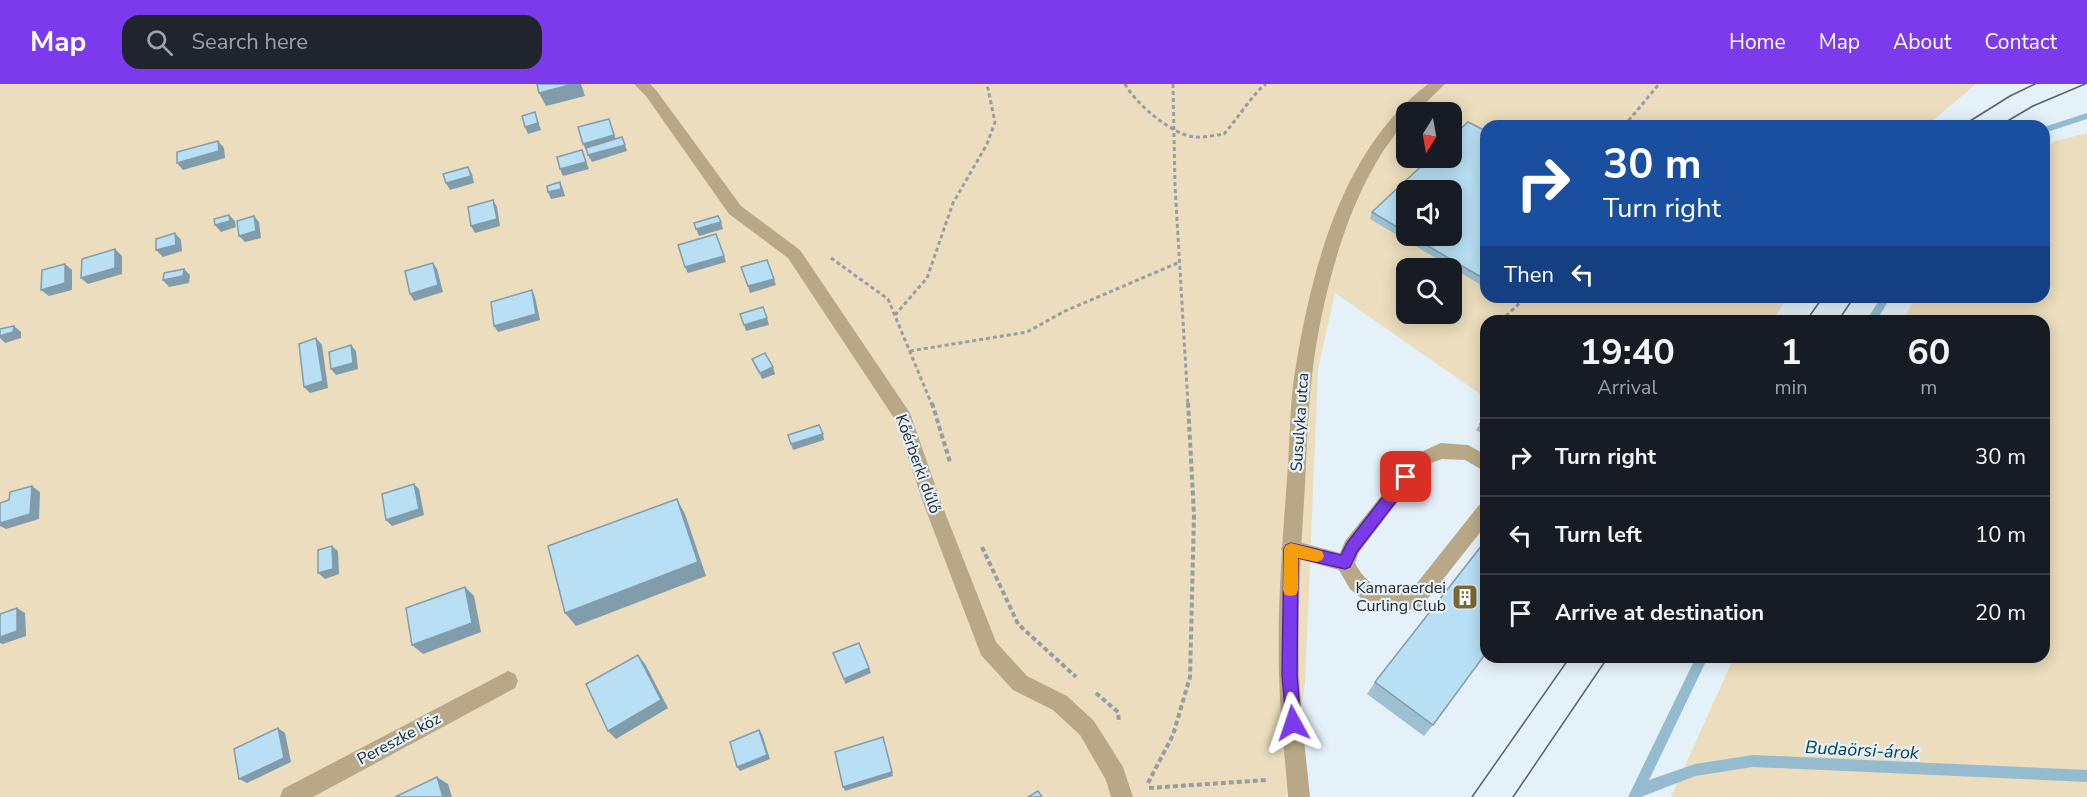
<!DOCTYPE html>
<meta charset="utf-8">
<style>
body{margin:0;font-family:"Nunito Sans",sans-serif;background:#20242c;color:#f1f3f6;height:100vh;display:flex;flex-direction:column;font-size:22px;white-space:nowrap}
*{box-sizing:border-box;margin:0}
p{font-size:20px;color:#9ea1a6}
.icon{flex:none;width:33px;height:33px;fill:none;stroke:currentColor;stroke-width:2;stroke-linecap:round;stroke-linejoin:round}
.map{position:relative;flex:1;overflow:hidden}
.sheet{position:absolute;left:1480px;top:231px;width:570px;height:348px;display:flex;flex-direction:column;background:#171b24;border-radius:18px;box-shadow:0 3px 15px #0003}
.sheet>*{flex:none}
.hud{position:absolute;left:1480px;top:36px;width:570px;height:183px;border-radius:18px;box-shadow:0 3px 15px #0003;background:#1a4fa0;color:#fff;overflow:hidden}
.needle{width:39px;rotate:191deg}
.fabs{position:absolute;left:1396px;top:18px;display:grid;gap:12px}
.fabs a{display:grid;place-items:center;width:66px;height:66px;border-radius:12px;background:#171b24;box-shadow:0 3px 15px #0003;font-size:30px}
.pin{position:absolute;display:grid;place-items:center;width:51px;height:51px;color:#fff;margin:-26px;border-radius:12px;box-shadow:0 3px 9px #0006}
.me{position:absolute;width:66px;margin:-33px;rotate:355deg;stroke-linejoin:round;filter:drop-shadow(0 0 4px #0008)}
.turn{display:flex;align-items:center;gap:21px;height:126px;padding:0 24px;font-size:27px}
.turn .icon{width:78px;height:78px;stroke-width:2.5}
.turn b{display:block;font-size:42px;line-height:51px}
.then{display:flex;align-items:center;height:57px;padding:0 24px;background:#0003;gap:12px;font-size:22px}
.eta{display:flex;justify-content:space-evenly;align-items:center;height:102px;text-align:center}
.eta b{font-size:36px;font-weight:700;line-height:42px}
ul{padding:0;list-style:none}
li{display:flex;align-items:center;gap:18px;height:78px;padding:0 24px;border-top:2px solid #363941}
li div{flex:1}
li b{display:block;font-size:22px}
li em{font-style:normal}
header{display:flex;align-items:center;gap:36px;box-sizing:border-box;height:84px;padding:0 30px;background:#7c3aed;color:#fff}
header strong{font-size:28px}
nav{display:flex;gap:33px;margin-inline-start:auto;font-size:21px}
.search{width:420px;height:54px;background:#20242c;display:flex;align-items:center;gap:15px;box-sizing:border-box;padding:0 21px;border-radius:18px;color:#9ea1a6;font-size:22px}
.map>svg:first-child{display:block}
.green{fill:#ebddbd;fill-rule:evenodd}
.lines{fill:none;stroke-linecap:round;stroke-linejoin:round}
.stream{fill:#95bbcf;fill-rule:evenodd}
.path-far1{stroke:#969ea4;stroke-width:3;stroke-dasharray:4 3;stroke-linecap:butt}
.path{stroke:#969ea4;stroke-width:4;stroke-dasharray:5 3;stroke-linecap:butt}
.lane{fill:#b8a887;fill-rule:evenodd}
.street{fill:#b8a887;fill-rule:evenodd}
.tram{stroke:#5b6166;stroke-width:1.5}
.wall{fill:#9ec0d2;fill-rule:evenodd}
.shaded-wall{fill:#819cab}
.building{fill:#b8dff4;stroke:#819cab;stroke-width:1.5}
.route{fill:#7c3aed;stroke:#51269a;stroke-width:1.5}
.slow{fill:#f59e0b}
.labels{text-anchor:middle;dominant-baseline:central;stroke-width:4.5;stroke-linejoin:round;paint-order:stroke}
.street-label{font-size:16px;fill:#24282b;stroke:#e5f1f8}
.poi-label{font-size:16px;fill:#24282b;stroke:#e5f1f8;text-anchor:end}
.water-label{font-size:18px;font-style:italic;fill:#053b51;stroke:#e5f1f8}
</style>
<header>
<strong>Map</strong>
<div class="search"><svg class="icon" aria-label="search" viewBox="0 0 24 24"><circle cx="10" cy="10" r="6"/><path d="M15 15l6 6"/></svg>Search here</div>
<nav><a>Home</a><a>Map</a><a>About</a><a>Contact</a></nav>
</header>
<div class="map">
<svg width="2087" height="713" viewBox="0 0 2087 713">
<rect width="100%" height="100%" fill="#e5f1f8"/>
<g class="green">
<path d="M 0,0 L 1976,0 L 1926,42 L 1486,42 L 1486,213 L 1788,213 L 1772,237 L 1486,237 L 1486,314 L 1335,209 L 1318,285 L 1305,600 L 1286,713 L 0,713 ZM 1407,28 L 1452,28 L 1452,74 L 1407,74 ZM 1407,106 L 1452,106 L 1452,152 L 1407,152 ZM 1407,184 L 1452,184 L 1452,230 L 1407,230 Z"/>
<polygon points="2087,49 2087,713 1671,713 1734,573 2044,573 2044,237 1902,237 1916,213 2044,213 2045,64 2055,57"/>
</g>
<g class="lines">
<g class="stream">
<polygon points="2087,29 2087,35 2044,49 2044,43"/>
<polygon points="1881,213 1891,213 1876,237 1866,237"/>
<polygon points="1696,573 1708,573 1649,696 1695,680 1753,671 2087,686 2087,698 1753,683 1695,692 1641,713 1628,713"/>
</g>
<g class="path-far1">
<path d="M 1125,0 C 1136,20 1172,51 1195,53 C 1204,54 1215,51 1224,50 C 1236,37 1253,9 1266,0"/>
<polyline points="1173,0 1175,102 1188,321"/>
<polyline points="1624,42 1659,0"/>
<polyline points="831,174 888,215 932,321"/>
<polyline points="895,231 927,194 953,119 987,60 995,38 987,0"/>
<polyline points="1506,232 1526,213"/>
<polyline points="910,267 1027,248 1065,227 1180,178"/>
</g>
<g class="path">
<polyline points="932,319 950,378"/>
<polyline points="982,463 1018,540 1076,593"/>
<polyline points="1096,609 1118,628 1119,639"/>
<polyline points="1148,699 1173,651 1190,593 1194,431 1188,319"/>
<polyline points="1149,704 1267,696"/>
</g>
<path class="lane" d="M 1441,359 L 1468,361 L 1486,371 L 1486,388 L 1465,376 L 1442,375 L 1426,381 L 1359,468 L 1355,479 C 1366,501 1385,511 1410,508 L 1479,421 L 1486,419 L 1486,441 L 1422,522 L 1415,525 L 1392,527 L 1366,518 L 1350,505 L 1339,486 L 1284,471 L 1281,465 L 1284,459 L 1291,456 L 1340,469 L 1345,457 L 1414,371 Z"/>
<g class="street">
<polygon points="634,0 650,0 656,6 741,122 800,166 910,329 942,421 996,558 1027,592 1067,612 1094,637 1123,683 1133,713 1111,713 1106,696 1080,651 1053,626 1013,606 981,571 924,421 896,337 788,174 729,130 646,12"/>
<path d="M 1428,0 L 1445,0 L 1416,28 L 1407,28 L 1407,37 C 1352,94 1323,206 1313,283 C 1308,322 1307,362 1305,401 C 1301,464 1297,528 1299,591 C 1301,632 1306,673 1310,713 L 1288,713 C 1285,672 1280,631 1279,590 C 1277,521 1283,451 1288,381 C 1290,348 1290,314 1296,281 C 1313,180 1343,65 1428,0 Z"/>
<polygon points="508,587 515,590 518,597 515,604 313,713 280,713 283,705"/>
</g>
<g class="tram">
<polyline points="1962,42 2010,12 2035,0"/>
<polyline points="1999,42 2033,22 2085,0"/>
<polyline points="1806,237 1823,213"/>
<polyline points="1838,237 1854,213"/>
<polyline points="1472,713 1570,573"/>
<polyline points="1513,713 1608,573"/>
</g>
</g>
<g class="wall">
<path d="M 1486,47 L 1486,204 L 1370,135 L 1372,128 ZM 1407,106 L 1452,152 L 1407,152 Z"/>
<polygon points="752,275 775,290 762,295 754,281"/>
<polygon points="1486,331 1486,352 1476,346"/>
<polygon points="1375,598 1433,641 1424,652 1367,610"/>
</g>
<g class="shaded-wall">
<polygon points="573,0 581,0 585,12 546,22 539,9"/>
<polygon points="535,28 541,46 528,50 525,43"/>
<polygon points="609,35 617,58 586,66 583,60"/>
<polygon points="218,57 224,64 225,74 183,86 177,79"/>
<polygon points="625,61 627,67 592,78 588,71"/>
<polygon points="582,66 589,85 563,92 560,85"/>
<polygon points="468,83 472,90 474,99 450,106 446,99"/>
<polygon points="560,98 563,105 565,112 551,115 548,108"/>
<polygon points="493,116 497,123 500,142 475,149 471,142"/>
<polygon points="229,131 235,137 236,143 221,148 215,141"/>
<polygon points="254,132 259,138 261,154 245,158 239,152"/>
<polygon points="721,138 723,145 699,152 696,145"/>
<polygon points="175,149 181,156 182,167 163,173 156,166"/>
<polygon points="115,165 122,172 122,190 88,200 81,194"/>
<polygon points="724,172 726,178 688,189 685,183"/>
<polygon points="433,179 437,185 443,208 414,217 410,210"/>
<polygon points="65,180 72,186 72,206 49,212 41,206"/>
<polygon points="184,185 190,191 189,199 169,203 163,196"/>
<polygon points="774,195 776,201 750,209 748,202"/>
<polygon points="532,206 535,213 540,236 498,248 494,242"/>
<polygon points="767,234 769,241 746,247 744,241"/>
<polygon points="14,242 21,248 21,254 5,259 0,254 0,252"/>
<polygon points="316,254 322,261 328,304 310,309 304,303"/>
<polygon points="351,261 356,267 358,285 336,291 331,285"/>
<polygon points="773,283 775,290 762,295 760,289"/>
<polygon points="823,350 824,356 793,366 791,360"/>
<polygon points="414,400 419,405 424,431 392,442 386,436"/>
<polygon points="32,402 40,408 39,435 6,445 0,442 0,439"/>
<polygon points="677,415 685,430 706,492 576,542 565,529"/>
<polygon points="332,462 338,467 339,490 325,495 318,489"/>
<polygon points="465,503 474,512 481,548 423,570 412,561"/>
<polygon points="17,524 25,529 26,552 3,560 0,559 0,553"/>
<polygon points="638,571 645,580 668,624 616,655 608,647"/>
<polygon points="869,584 871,589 845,600 844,595"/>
<polygon points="278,644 285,649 291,678 247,699 239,695"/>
<polygon points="759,646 762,650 770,675 740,687 737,683"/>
<polygon points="883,653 893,692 845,707 843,703"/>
<polygon points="437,693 448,700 452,713 443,713"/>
</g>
<g class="building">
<polygon points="537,0 573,0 539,9"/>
<polygon points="535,28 538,39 525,43 522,32"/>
<polygon points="609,35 614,51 583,60 578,43"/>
<polygon points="1468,38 1486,47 1486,196 1411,152 1452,152 1452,106 1407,106 1407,149 1372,128 1430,74 1452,74 1452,53"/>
<polygon points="622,53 625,61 588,71 586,64"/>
<polygon points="218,57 219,67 177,79 177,68"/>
<polygon points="582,66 586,78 560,85 557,73"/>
<polygon points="468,83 471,92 446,99 443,90"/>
<polygon points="560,98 561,105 548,108 547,102"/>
<polygon points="493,116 497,135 471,142 468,123"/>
<polygon points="229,131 230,137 215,141 214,135"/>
<polygon points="254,132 256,147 239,152 237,137"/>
<polygon points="718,132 721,138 696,145 694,139"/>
<polygon points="175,149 176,161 156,166 156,155"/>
<polygon points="716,150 724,172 685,183 678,161"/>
<polygon points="115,165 115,184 81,194 82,175"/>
<polygon points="767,176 774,195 748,202 741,183"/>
<polygon points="433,179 438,201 410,210 405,187"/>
<polygon points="65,180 65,199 41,206 42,186"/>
<polygon points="184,185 183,192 163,196 164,189"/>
<polygon points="532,206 536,230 494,242 491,218"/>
<polygon points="763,223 767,234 744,241 740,230"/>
<polygon points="14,242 13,248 0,252 0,245"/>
<polygon points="316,254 323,297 304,303 299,260"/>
<polygon points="351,261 353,279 331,285 329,268"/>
<polygon points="765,269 773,283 760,289 752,275"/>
<polygon points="1486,331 1486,344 1480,340"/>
<polygon points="819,341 823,350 791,360 788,351"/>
<polygon points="414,400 419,425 386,436 382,410"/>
<polygon points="32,402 30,430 0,439 0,419 9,416 10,408"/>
<polygon points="677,415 698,478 565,529 548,462"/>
<polygon points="1486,456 1486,569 1433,641 1375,598"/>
<polygon points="332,462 333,485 318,489 318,466"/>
<polygon points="465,503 472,539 412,561 406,524"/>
<polygon points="17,524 17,547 0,553 0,530"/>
<polygon points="859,559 869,584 844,595 833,569"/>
<polygon points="638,571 661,616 608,647 586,600"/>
<polygon points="278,644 284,674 239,695 234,665"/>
<polygon points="759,646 767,671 737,683 730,658"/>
<polygon points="883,653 892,688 843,703 835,668"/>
<polygon points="437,693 443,713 395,713"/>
<polygon points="1038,707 1042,713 1028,713"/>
</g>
<polygon class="route" points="1406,387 1411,389 1413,393 1411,398 1357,468 1350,483 1345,485 1298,474 1297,591 1301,639 1299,645 1293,647 1287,645 1282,591 1284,465 1286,461 1291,459 1341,471 1347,459 1401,389"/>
<polygon class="slow" points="1291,459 1322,467 1324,472 1322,476 1317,478 1298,474 1298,506 1296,511 1290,512 1285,511 1283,506 1284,465 1286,461"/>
<defs>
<g id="building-square" transform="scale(1.35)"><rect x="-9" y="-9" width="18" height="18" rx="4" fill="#7b6635" stroke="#e5f1f8"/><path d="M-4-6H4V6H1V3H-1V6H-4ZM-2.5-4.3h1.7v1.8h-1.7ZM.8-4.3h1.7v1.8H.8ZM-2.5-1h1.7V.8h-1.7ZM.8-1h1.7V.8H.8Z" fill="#fff"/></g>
</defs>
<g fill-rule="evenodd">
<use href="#building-square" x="1465" y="513"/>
</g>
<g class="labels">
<g class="street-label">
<text transform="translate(1300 338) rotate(-86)">Susulyka utca</text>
<text transform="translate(918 380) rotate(70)">Kőérberki dűlő</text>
<text transform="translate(399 655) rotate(-28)">Pereszke köz</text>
</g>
<g class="poi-label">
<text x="1446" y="504">Kamaraerdei<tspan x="1446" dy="18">Curling Club</tspan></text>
</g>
<g class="water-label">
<text transform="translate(1862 666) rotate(3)">Budaörsi-árok</text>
</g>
</g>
</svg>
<div class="fabs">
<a><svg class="needle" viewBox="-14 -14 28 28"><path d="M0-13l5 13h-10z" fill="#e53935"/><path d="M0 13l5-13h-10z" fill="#9ea1a6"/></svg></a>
<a><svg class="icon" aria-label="sound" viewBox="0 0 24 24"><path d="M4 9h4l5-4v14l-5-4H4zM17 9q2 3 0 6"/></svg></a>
<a><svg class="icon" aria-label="search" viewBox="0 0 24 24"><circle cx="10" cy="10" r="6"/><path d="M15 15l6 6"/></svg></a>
</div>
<div class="pin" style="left:1406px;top:393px;background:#d93025"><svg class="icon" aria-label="arrive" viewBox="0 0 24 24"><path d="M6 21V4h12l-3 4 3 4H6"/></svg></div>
<svg class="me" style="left:1293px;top:639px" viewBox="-20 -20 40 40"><path d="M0-17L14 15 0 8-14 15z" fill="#7c3aed" stroke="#fff" stroke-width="4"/></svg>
<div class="hud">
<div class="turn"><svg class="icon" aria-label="right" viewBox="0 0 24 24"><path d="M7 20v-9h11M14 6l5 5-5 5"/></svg><div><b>30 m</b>Turn right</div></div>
<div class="then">Then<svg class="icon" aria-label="left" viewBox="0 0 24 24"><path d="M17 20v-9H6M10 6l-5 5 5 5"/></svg></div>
</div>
<section class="sheet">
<div class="eta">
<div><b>19:40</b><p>Arrival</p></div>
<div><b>1</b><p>min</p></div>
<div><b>60</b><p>m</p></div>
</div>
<ul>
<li><svg class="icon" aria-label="right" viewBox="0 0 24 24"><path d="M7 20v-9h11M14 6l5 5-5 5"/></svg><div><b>Turn right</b></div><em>30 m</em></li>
<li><svg class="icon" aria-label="left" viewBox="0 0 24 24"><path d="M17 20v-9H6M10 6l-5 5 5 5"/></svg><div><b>Turn left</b></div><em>10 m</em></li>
<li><svg class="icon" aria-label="arrive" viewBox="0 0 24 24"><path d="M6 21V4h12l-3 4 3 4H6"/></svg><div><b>Arrive at destination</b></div><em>20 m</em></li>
</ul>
</section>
</div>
